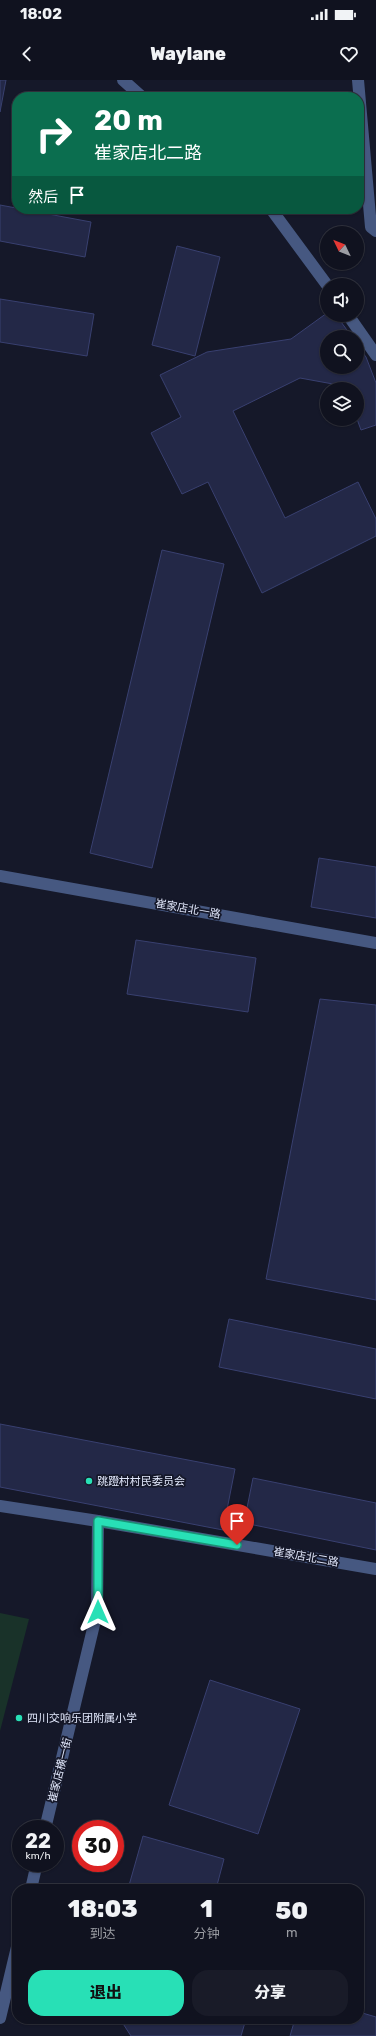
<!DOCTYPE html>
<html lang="zh">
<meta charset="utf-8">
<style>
body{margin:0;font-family:Rubik,"Noto Sans SC",sans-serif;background:#191b28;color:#f1f3f6;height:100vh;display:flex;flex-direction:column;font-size:15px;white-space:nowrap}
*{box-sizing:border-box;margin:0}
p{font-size:13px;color:#9c9ea4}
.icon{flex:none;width:22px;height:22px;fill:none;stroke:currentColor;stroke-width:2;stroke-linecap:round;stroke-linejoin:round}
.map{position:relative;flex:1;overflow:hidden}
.sheet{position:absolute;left:12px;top:1804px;width:352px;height:140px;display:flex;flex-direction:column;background:#10121f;border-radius:16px;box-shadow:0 1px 3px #0004,0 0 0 1px #30323d}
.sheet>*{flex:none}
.banner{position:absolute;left:12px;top:12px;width:352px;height:122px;border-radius:16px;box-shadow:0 1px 3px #0004,0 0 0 1px #30323d;background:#0b6e4f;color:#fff;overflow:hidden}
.needle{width:26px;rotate:313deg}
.fabs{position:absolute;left:320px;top:146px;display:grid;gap:8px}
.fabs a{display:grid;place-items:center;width:44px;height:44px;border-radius:50%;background:#10121f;box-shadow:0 1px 3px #0004,0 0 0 1px #30323d;font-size:20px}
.speed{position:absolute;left:12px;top:1740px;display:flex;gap:8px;font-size:20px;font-weight:700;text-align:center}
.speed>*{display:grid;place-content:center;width:52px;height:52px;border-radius:50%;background:#10121f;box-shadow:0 1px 3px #0004,0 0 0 1px #30323d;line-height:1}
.speed small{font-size:10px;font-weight:400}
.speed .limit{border:6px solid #d22;background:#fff;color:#111}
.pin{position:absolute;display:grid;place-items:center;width:34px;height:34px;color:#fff;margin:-41px -17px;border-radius:50% 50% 50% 0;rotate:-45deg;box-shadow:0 0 4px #0007}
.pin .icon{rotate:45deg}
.me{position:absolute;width:44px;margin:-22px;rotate:0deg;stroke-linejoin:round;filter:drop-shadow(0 0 3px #0008)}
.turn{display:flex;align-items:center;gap:14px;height:84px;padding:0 16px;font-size:18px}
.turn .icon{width:52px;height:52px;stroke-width:2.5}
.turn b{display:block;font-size:28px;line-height:34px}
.then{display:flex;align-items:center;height:38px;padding:0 16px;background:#0003;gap:8px;font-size:15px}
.eta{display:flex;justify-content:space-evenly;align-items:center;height:68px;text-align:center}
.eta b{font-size:24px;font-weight:800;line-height:28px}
.primary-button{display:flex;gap:8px;margin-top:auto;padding:8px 16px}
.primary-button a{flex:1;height:46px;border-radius:16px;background:#28e0b6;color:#111;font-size:16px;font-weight:800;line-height:46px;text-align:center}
.primary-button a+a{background:#191b28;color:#f1f3f6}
.status{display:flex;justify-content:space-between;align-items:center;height:28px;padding:0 20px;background:#10121f;direction:ltr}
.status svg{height:11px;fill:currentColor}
header{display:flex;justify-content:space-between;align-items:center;height:52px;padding:0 16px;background:#10121f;font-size:18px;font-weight:800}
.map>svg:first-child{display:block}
.green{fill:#193229}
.building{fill:#232847;stroke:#394070}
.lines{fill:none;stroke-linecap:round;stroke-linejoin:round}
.minor{stroke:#465881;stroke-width:12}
.route-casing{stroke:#1a9276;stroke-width:10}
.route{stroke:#28e0b6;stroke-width:7}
.poi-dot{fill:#28e0b6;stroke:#151829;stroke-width:1.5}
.labels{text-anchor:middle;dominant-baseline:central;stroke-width:3.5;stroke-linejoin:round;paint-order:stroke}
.street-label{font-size:11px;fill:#e1e7fb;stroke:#151829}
.poi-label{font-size:11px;fill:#e1e7fb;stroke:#151829;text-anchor:start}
</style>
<div class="status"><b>18:02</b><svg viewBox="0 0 49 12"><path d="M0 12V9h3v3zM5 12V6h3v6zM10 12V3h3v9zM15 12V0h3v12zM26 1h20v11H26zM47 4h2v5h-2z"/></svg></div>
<header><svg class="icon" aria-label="back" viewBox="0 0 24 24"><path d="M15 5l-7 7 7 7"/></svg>Waylane<svg class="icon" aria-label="heart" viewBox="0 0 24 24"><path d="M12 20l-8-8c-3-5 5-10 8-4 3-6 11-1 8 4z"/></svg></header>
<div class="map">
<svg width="376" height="1956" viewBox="0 0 376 1956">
<rect width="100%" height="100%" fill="#151829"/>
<polygon class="green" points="0,1533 29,1539 0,1651"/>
<g class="building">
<polygon points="0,0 6,0 0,32"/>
<polygon points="0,125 91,142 85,177 0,161"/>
<polygon points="177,166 220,177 195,276 152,265"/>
<polygon points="0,219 94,234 87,276 0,262"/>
<polygon points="327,233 327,235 336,235 352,257 327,257 327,287 357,287 357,265 366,277 376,303 376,345 361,350 357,339 357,309 345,309 344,306 300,298 233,331 285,438 358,402 376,439 376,456 262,513 208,402 182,414 151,353 181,337 160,295 207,272 291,259"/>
<polygon points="162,470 224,484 152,788 90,773"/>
<polygon points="319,778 376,787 376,838 311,827"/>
<polygon points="136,860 256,878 248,932 127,914"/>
<polygon points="320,919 376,925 376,1220 266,1199"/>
<polygon points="229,1239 376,1269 376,1319 219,1287"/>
<polygon points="0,1344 235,1389 223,1450 0,1407"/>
<polygon points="253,1398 376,1423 376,1470 244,1443"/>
<polygon points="210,1600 300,1629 258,1754 169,1725"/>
<polygon points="143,1756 224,1779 216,1809 128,1809"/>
<polygon points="359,1932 376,1937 376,1956 290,1956 295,1939 359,1939"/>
<polygon points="120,1939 246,1939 241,1956 131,1956"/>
</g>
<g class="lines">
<g class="minor">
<polyline points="123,0 142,17"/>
<polyline points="358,0 371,147 376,151"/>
<polyline points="271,129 327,205"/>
<polyline points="348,235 376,275"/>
<polyline points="0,796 376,863"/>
<polyline points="0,1426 98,1441 376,1489"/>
<polyline points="45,1749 97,1532 98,1441"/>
<polyline points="31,1809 37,1783"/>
<polyline points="0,1938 17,1867"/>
</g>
</g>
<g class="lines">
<g class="route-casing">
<polyline id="route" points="98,1532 98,1441 237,1465"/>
</g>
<use href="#route" class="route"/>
</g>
<g class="poi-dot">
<circle cx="89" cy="1401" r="4"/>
<circle cx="19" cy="1638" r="4"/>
</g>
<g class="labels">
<g class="street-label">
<text transform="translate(188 829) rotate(10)">崔家店北一路</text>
<text transform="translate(306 1477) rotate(10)">崔家店北二路</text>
<text transform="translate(60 1690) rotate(-76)">崔家店横一街</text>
</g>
<g class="poi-label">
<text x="97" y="1401">跳蹬村村民委员会</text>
<text x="27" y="1638">四川交响乐团附属小学</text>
</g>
</g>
</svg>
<div class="fabs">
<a><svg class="needle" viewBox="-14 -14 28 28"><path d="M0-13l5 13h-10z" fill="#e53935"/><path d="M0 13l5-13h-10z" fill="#9c9ea4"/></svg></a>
<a><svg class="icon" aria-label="sound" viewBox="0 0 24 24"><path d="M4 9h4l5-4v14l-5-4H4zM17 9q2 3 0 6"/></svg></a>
<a><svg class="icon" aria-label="search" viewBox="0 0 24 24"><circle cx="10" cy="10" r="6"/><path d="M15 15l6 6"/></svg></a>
<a><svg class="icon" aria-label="layers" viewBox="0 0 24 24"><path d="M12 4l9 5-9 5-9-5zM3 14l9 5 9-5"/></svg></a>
</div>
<div class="speed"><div>22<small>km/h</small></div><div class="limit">30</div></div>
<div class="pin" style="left:237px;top:1465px;background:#d93025"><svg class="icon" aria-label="arrive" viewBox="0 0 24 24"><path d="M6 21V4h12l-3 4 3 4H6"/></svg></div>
<svg class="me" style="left:98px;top:1532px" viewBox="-20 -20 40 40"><path d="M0-17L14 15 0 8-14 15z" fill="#28e0b6" stroke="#fff" stroke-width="4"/></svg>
<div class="banner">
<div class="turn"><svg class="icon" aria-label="right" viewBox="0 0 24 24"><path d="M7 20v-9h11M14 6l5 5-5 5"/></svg><div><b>20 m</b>崔家店北二路</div></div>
<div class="then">然后<svg class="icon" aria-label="arrive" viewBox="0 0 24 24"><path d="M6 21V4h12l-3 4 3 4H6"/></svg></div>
</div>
<section class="sheet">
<div class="eta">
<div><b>18:03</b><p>到达</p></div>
<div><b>1</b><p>分钟</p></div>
<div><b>50</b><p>m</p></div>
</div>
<div class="primary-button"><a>退出</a><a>分享</a></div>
</section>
</div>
